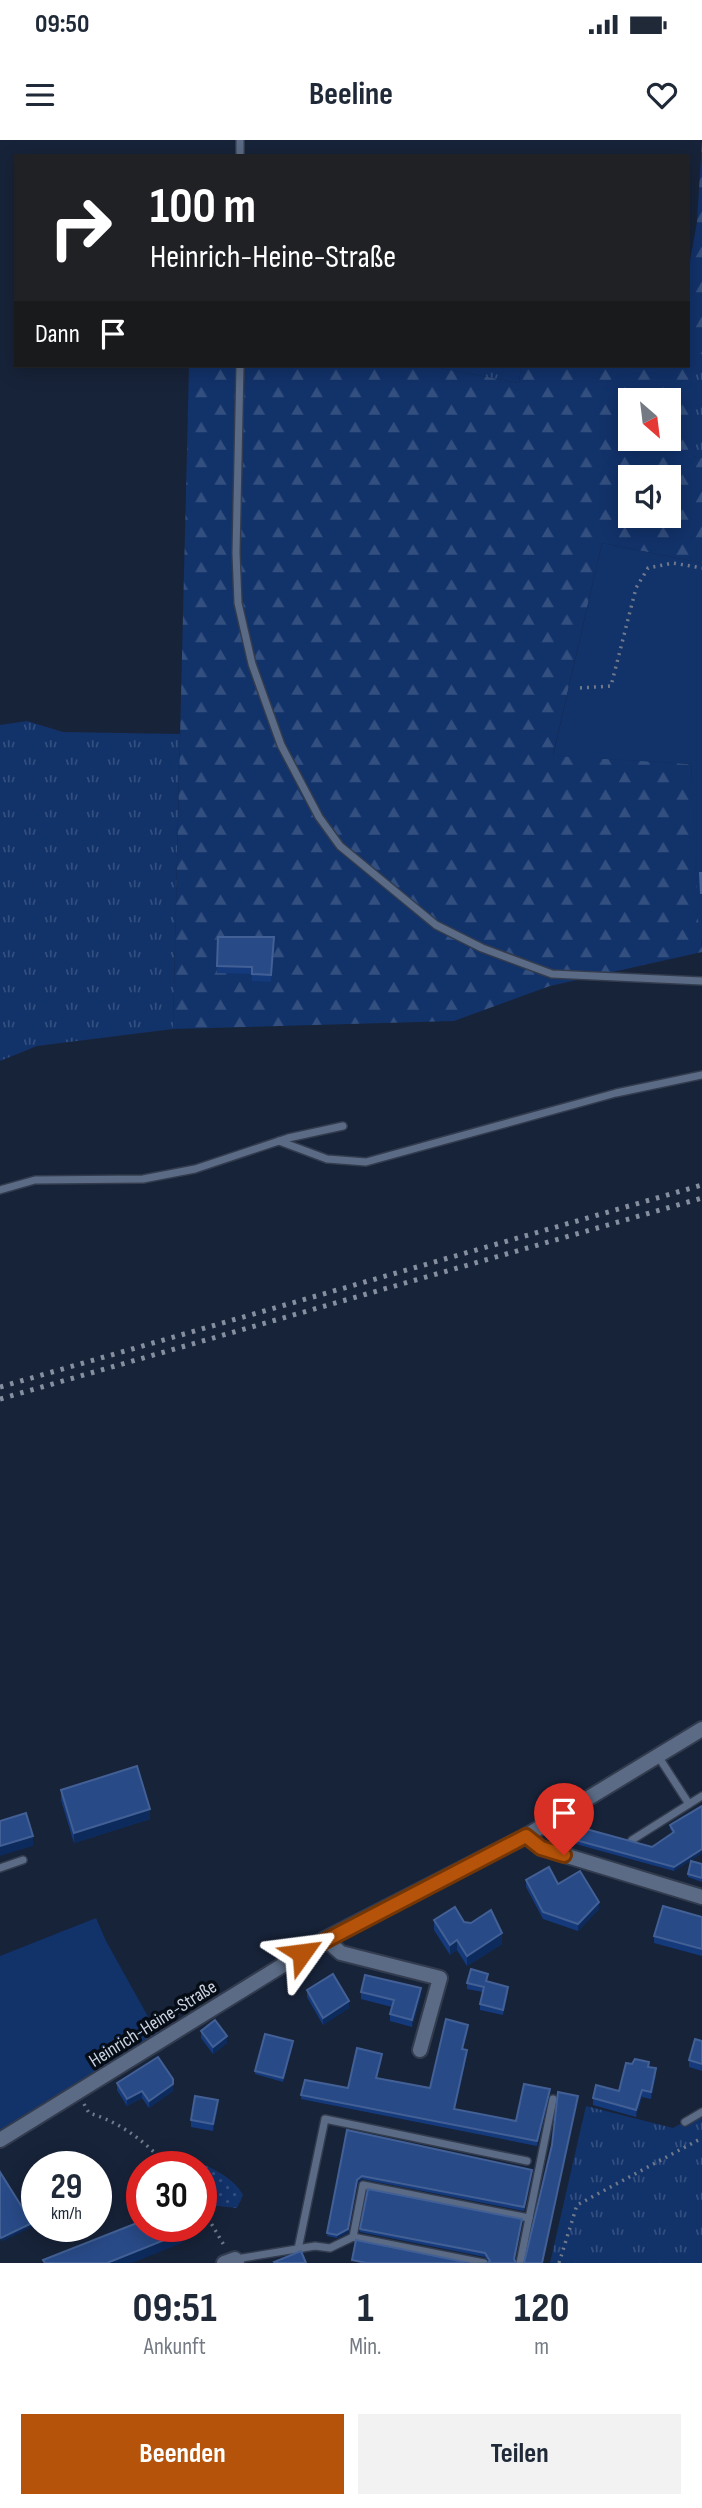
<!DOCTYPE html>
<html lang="de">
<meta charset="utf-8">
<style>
body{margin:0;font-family:"Sofia Sans Condensed",sans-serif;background:#f2f2f3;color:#1f2937;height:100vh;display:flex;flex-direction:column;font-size:26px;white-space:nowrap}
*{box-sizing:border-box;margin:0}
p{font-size:23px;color:#747a83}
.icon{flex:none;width:38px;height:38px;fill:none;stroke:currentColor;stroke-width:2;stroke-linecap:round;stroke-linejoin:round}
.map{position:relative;height:2123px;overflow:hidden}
.panel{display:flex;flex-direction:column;background:#fff;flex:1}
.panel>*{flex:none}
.banner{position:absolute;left:14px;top:14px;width:676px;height:214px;border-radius:0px;box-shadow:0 4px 18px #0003;background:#202124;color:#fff;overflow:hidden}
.needle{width:46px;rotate:152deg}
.tools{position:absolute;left:618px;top:248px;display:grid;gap:14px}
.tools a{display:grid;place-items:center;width:63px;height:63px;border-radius:0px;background:#fff;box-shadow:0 4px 18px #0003;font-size:35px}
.speed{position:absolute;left:21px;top:2011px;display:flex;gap:14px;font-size:35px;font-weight:700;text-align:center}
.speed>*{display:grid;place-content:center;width:91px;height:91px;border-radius:50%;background:#fff;box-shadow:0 4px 18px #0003;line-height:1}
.speed small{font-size:18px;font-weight:400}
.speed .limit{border:10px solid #d22;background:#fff;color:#111}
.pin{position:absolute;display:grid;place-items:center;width:60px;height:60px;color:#fff;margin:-72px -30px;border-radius:50% 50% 50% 0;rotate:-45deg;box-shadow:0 0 7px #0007}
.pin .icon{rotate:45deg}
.me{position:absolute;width:77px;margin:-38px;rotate:59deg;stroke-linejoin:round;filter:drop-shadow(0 0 5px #0008)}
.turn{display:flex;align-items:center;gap:24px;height:147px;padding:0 21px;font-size:32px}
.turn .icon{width:91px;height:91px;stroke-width:2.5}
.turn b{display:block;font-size:49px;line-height:60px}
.then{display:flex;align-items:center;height:66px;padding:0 21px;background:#0003;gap:14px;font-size:26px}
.eta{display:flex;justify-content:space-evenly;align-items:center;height:119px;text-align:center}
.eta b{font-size:42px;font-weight:700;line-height:49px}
.action{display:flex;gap:14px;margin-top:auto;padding:14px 21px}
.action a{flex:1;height:80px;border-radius:0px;background:#b45309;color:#fff;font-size:28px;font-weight:700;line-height:80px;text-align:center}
.action a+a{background:#f2f2f3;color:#1f2937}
.status{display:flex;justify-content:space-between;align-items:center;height:49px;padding:0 35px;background:#fff;direction:ltr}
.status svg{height:19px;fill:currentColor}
header{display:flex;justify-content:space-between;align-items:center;height:91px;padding:0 21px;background:#fff;font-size:32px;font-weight:700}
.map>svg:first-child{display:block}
.grass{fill:url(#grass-tufts)}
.forest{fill:url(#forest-firs);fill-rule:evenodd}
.park{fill:url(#park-dots)}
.garden{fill:#12326a}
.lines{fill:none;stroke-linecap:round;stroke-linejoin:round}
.lane-casing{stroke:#333c4e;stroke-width:10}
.street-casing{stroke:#333c4e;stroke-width:18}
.path{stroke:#6f798b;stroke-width:3.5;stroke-dasharray:2 5;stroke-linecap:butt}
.lane{stroke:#5b6b85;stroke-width:7}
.street{stroke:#5b6b85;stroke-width:14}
.rail{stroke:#858fa0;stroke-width:5;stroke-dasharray:3.5 7;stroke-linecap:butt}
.wall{fill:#153a7c}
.shaded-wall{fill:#0d2a5c}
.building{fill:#284a87;stroke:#426095;stroke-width:2}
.route-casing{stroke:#753606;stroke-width:18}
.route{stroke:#b45309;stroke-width:12}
.labels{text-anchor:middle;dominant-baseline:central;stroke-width:7;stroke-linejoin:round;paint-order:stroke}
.street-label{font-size:19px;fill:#cad3e1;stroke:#070d16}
</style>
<div class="status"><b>09:50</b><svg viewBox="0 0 49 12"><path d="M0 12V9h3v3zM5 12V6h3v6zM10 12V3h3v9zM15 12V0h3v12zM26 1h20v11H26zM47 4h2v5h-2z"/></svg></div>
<header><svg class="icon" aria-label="menu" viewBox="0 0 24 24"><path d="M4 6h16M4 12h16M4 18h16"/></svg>Beeline<svg class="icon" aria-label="heart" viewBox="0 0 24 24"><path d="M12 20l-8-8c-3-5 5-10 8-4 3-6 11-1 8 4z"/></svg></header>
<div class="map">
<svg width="702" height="2123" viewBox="0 0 702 2123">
<defs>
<pattern id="grass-tufts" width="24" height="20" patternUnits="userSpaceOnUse" patternTransform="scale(1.75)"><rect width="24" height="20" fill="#12326a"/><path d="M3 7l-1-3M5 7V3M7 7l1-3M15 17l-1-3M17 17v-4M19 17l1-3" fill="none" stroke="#334f7f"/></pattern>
<pattern id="forest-firs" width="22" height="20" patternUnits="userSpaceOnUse" patternTransform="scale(1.75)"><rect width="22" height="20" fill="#12326a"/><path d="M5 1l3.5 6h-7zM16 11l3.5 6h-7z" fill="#334f7f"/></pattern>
<pattern id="park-dots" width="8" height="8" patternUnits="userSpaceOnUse" patternTransform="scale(1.75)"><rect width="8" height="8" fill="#12326a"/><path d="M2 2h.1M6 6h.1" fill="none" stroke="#334f7f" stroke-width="1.8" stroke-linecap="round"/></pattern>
</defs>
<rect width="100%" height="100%" fill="#172339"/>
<g class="grass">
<polygon points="692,213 702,214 702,318 692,316"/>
<polygon points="429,226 521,226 519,243"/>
<polygon points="27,581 63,592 180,594 173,889 37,906 0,921 0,585"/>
<polygon points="586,1966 673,1988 702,1972 702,2123 550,2123"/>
</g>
<path class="forest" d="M 702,0 L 702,214 L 692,214 L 692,316 L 702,318 L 702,423 L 602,403 L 553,615 L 691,624 L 702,812 L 550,846 L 454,881 L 173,889 L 189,226 L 429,226 L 519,243 L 521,226 L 688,226 L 688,132 L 697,82 ZM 630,261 L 668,261 L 668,299 L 630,299 ZM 630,338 L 668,338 L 668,376 L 630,376 Z"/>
<path class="park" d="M 187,2019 C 206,2024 234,2037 243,2055 L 237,2068 L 208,2065 L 201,2056 L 201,2026 L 186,2026 Z"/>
<g class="garden">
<polygon points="602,403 702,423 702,804 698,779 691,624 553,616"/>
<polygon points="96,1778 106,1801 161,1900 0,1999 0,1816"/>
</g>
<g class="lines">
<g class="lane-casing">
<g id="lane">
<polyline points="240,0 240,16"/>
<polyline points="240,226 236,413 238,463 252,524 281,605 319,677 340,706 436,785 482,808 552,834 702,841"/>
<polyline points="279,1001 327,1019 366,1022 616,953 702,935"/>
<polyline points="0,1050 35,1040 143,1039 195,1029 288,998 343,986"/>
<polyline points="689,1664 702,1656"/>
<polyline points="632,1700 689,1664 658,1616"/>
<polyline points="0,1728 23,1720"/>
<polyline points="685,1982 702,1972"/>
<polyline points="353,2097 363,2045 529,2078"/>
<polyline points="298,2109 325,1979 527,2021"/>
<polyline points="236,2119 315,2106 330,2108 353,2097 484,2123"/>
<polyline points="520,2123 553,1959"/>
</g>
</g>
<g class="street-casing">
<g id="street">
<polyline points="526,1696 541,1708 702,1757"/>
<polyline points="325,1799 341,1813 440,1838 420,1910"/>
<polyline points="0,2000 325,1799 526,1696 702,1589"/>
<polyline points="224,2123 235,2119 237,2123"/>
</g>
</g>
<g class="path">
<polyline points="580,548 611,546 636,448 648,428 673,423 702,428"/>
<path d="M 84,1964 L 89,1973 C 122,1983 144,2001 168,2026"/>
<polyline points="201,2066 225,2107"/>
<polyline points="559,2123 577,2065 702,1998"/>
</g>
<use href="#lane" class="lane"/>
<use href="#street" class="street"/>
<g class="rail">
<polyline points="0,1247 702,1045"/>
<polyline points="0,1259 702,1058"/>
</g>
</g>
<g class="wall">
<polygon points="218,797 274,804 271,842 252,841 252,834 217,833"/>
<polygon points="61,1650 150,1679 74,1703 61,1660"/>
<polygon points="702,1666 702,1713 674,1731 572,1703 572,1699 652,1707 673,1693 670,1689 670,1685"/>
<polygon points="702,1724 702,1742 688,1737 688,1734"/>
<polygon points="526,1740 599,1769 578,1791 543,1779 526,1747"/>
<polygon points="702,1777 702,1816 654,1803 654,1796"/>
<polygon points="434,1780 464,1782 502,1804 467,1826 457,1810 450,1815 434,1790"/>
<polygon points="488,1840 487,1842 508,1853 503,1875 480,1870 480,1864 483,1852 467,1849 467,1843"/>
<polygon points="307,1850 349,1868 323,1885 307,1857"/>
<polygon points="361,1852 421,1855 412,1887 390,1881 390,1874 392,1867 361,1859"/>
<polygon points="468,1890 463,1909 467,1915 455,1969 516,1981 550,1954 537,2006 301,1959 301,1955 348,1948 382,1919 377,1938 430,1948"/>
<polygon points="201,1891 227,1903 213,1914 201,1898"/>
<polygon points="702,1901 702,1931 689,1927 689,1920"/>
<polygon points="293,1905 283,1942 255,1934 255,1931"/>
<polygon points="649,1927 656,1935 651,1959 642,1957 636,1977 593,1965 593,1958 619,1951"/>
<polygon points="117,1943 173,1951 149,1968 142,1958 127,1966 117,1950"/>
<polygon points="218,1967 213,1991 191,1987 191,1980"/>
<polygon points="347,1990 532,2033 524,2071 362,2039 357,2044 348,2093 337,2098 327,2096"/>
<polygon points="522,2083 488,2122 485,2117 360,2092 360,2089"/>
</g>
<g class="shaded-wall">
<polygon points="150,1669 150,1679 74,1703 74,1693"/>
<polygon points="33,1696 33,1706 0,1716 0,1706"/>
<polygon points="702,1709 702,1713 674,1731 674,1727"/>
<polygon points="599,1762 599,1769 578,1791 578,1784"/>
<polygon points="502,1793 502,1804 467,1826 467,1816"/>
<polygon points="457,1800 457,1810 450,1815 450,1805"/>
<polygon points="508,1847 508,1853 503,1875 503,1870"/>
<polygon points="421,1848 421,1855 412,1887 412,1880"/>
<polygon points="349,1861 349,1868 323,1885 323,1878"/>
<polygon points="227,1896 227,1903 213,1914 213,1907"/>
<polygon points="293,1901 293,1905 283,1942 283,1938"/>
<polygon points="467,1910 467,1915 454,1974 454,1969"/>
<polygon points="656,1928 656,1935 651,1959 651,1952"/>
<polygon points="173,1944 173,1951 149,1968 149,1961"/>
<polygon points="550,1949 550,1954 537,2006 537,2001"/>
<polygon points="642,1950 642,1957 636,1977 636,1970"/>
<polygon points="142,1951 142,1958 127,1966 127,1959"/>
<polygon points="578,1956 578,1959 542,2123"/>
<polygon points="218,1960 218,1967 213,1991 213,1984"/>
<polygon points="362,2036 362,2039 357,2044 348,2093 337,2098 337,2095 357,2040"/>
<polygon points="32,2083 32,2087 1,2102 1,2098"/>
<polygon points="182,2093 182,2103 132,2123 107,2123"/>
</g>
<g class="building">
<polygon points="700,733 702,733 702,753 701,753"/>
<polygon points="218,797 274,797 271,835 252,834 252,827 217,826"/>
<polygon points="137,1626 150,1669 74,1693 61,1650"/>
<polygon points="702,1666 702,1709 674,1727 572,1699 575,1686 652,1707 674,1692 670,1685"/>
<polygon points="26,1673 33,1696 0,1706 0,1681"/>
<polygon points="691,1721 702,1724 702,1738 688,1734"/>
<polygon points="549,1727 558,1744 580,1731 599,1762 578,1784 543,1772 526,1740"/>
<polygon points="663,1766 702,1777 702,1809 654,1796"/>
<polygon points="455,1767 464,1782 471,1783 491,1770 502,1793 467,1816 457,1800 450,1805 434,1780"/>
<polygon points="471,1829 488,1834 486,1841 508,1847 503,1870 480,1864 484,1847 467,1843"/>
<polygon points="333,1834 349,1861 323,1878 307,1850"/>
<polygon points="365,1835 421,1848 412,1880 390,1874 394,1860 361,1852"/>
<polygon points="446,1879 468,1885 462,1909 467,1910 454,1969 516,1981 524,1944 550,1949 537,2001 301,1955 305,1940 348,1948 357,1908 382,1914 376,1938 430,1948"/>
<polygon points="215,1880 227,1896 213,1907 201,1891"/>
<polygon points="265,1894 293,1901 283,1938 255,1931"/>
<polygon points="695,1899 702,1901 702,1924 689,1920"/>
<polygon points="158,1917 173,1939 173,1944 149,1961 142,1951 127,1959 117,1943"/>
<polygon points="635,1919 649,1922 648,1927 656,1928 651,1952 642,1950 636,1970 593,1958 596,1945 619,1951 626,1923 632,1924"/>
<polygon points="558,1952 578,1956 542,2123 524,2123 552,2005"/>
<polygon points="195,1956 218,1960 213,1984 191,1980"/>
<polygon points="347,1990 532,2030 524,2067 362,2036 357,2040 348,2089 337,2095 327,2093"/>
<polygon points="0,2032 32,2083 1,2098 0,2096"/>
<polygon points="368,2049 522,2079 514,2119 516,2123 487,2123 490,2121 485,2113 360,2089"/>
<polygon points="142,2081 142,2086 179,2086 182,2093 107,2123 45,2123 43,2120"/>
<polygon points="356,2100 470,2123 366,2123 352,2120"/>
<polygon points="301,2111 306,2123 275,2123 274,2122"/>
</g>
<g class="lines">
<g class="route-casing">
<polyline id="route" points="302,1813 526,1696 541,1708 564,1715"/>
</g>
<use href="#route" class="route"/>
</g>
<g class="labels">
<g class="street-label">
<text transform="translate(153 1884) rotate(-32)">Heinrich-Heine-Straße</text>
</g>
</g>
</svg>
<div class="tools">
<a><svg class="needle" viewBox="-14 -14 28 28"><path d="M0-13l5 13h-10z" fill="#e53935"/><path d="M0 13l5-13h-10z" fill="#747a83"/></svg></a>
<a><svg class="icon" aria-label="sound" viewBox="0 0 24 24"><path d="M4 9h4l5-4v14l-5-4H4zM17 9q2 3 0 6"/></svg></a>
</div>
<div class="speed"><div>29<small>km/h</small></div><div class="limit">30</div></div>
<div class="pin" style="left:564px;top:1715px;background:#d93025"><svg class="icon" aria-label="arrive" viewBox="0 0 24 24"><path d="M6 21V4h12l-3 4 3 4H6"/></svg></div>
<svg class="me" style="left:302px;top:1813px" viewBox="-20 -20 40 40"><path d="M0-17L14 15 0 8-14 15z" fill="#b45309" stroke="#fff" stroke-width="4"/></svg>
<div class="banner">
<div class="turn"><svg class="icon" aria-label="right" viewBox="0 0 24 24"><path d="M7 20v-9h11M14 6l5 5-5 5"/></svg><div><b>100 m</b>Heinrich-Heine-Straße</div></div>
<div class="then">Dann<svg class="icon" aria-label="arrive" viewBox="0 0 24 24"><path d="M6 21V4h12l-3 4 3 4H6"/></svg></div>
</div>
</div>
<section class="panel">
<div class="eta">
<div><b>09:51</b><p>Ankunft</p></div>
<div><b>1</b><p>Min.</p></div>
<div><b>120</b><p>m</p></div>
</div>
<div class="action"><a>Beenden</a><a>Teilen</a></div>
</section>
